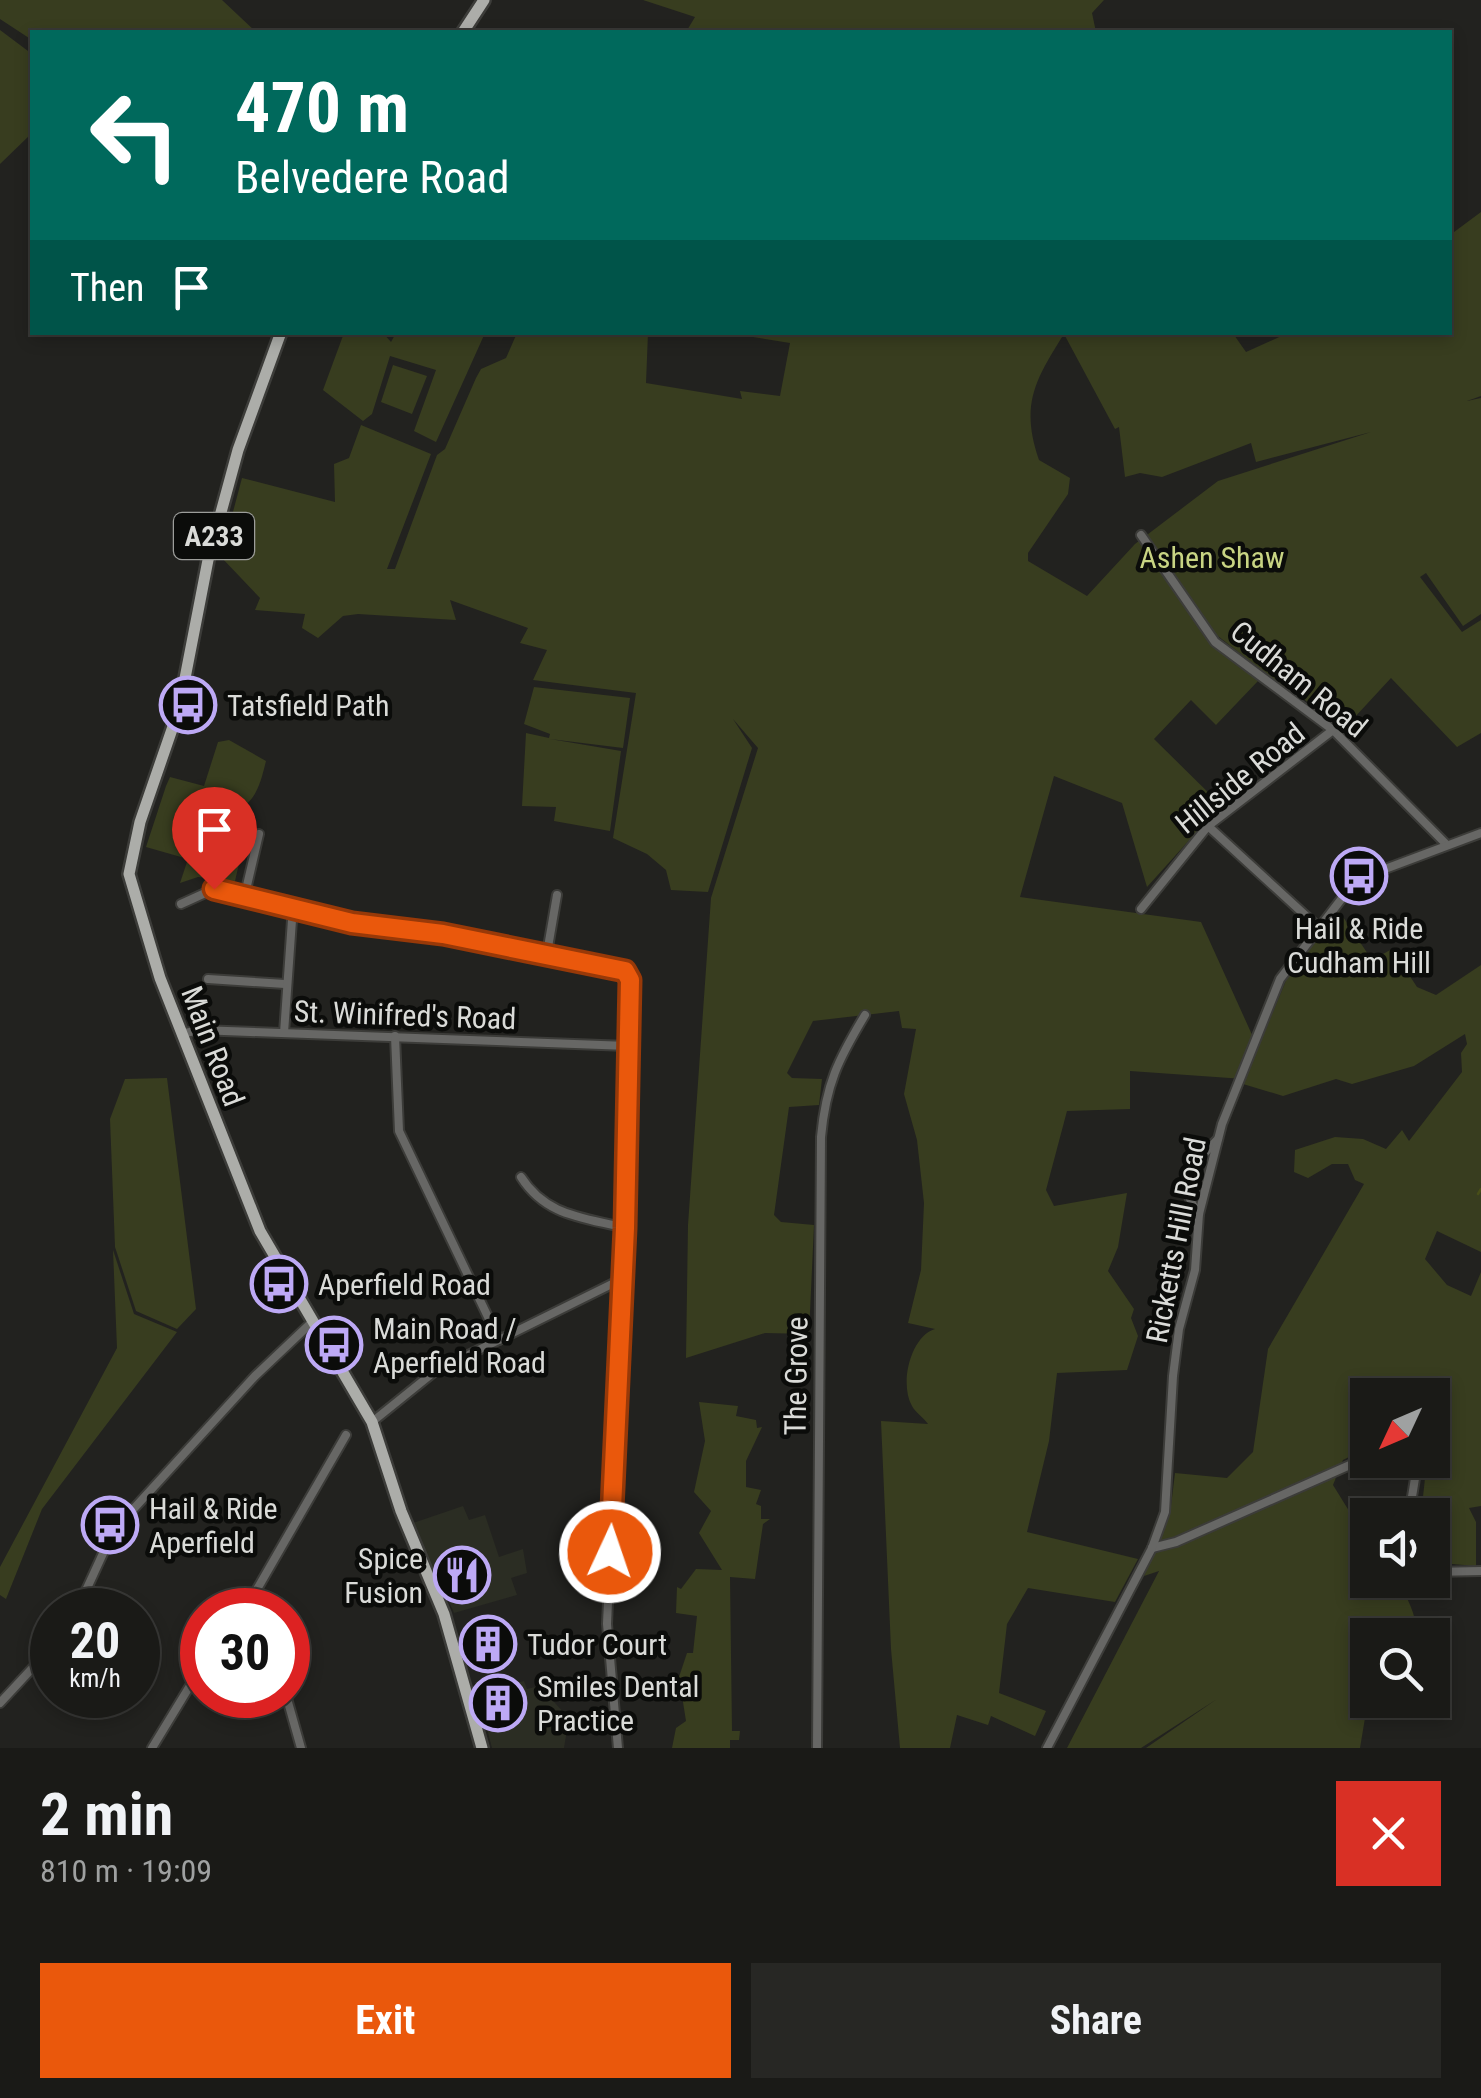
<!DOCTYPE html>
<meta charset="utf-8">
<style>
body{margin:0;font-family:"Roboto Condensed",sans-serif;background:#272724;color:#f1f3f6;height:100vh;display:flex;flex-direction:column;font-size:38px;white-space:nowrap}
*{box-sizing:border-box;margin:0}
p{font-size:32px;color:#9fa1a1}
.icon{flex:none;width:55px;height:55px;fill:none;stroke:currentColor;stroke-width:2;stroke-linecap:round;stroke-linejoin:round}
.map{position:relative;height:1748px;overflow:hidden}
.sheet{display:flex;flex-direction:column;background:#1a1a17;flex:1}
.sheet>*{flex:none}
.top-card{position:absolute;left:30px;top:30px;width:1422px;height:305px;border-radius:0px;box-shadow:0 5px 15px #0003,0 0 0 2px #383836;background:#00695c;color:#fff;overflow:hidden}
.needle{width:65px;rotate:226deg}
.buttons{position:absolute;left:1350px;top:1378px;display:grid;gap:20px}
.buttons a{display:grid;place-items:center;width:100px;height:100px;border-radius:0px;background:#1a1a17;box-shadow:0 5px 15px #0003,0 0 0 2px #383836;font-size:50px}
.speed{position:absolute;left:30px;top:1588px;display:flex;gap:20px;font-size:50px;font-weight:700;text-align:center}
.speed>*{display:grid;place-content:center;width:130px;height:130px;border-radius:50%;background:#1a1a17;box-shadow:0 5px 15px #0003,0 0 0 2px #383836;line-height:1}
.speed small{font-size:25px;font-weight:400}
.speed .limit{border:15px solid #d22;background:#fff;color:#111}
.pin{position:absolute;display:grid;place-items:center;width:85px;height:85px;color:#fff;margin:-102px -42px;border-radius:50% 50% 50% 0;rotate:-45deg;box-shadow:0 0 10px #0007}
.pin .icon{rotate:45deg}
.me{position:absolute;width:110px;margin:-55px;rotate:3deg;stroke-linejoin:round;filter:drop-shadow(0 0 8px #0008)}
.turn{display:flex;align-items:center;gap:35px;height:210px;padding:0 40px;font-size:45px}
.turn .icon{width:130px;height:130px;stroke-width:2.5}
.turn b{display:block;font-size:70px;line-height:85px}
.then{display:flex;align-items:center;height:95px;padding:0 40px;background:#0003;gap:20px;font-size:38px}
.round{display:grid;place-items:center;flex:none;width:105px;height:105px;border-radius:0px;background:#272724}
.headline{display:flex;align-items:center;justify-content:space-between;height:170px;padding:0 40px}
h1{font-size:60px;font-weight:700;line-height:75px}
.button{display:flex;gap:20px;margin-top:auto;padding:20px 40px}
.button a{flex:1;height:115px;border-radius:0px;background:#ea580c;color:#fff;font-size:40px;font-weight:700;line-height:115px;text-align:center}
.button a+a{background:#272724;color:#f1f3f6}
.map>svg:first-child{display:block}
.built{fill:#2b2d23}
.green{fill:#383d1f;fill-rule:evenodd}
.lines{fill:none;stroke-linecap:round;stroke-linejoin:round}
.stream{stroke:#484e19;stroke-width:2.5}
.street-casing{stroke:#3c3c39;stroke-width:12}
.primary-casing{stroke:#3c3c39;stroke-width:16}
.street{stroke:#676765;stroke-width:8}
.primary{stroke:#acada9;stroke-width:11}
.route-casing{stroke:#983908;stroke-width:25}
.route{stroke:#ea580c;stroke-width:18}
.labels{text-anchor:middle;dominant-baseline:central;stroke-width:9;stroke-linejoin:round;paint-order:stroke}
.shield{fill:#0b0c0a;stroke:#9c9d9a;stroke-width:2.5}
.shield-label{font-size:28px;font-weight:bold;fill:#dadbd8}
.park-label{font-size:30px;fill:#c8d483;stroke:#0b0c0a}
.street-label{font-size:30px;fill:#dadbd8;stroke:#0b0c0a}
.poi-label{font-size:30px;fill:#dadbd8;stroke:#0b0c0a;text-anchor:start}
</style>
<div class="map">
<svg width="1481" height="1748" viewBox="0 0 1481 1748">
<rect width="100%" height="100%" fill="#22221f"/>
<g class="built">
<polygon points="463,1506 469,1520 485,1515 499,1557 523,1549 527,1573 511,1578 517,1595 454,1613 413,1523"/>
<polygon points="502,1680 504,1686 524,1681 527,1689 539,1686 569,1718 564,1748 492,1748 475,1682"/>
</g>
<g class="green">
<polygon points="0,0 222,0 256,32 32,32 32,40 0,19"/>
<polygon points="643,0 1104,0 1092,13 1096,32 686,32 695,17"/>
<polygon points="0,30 32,54 32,133 0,164"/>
<path d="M 1481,212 L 1481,396 L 1467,401 L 1481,398 L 1481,614 L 1463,626 L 1426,573 L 1420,577 L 1462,632 L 1481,620 L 1481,733 L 1457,747 L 1391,678 L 1342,731 L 1287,685 L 1284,688 L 1214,633 L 1208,639 L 1213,645 L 1258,681 L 1216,725 L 1191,700 L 1154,739 L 1221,805 L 1147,887 L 1122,803 L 1054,776 L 1020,897 L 1201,922 L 1258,1048 L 1287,978 L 1337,908 L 1372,960 L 1392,949 L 1417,987 L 1436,995 L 1481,965 L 1481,1252 L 1437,1231 L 1425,1259 L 1447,1285 L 1471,1296 L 1481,1272 L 1481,1506 L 1469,1508 L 1476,1522 L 1476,1566 L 1452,1564 L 1450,1538 L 1433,1538 L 1432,1515 L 1421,1515 L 1427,1460 L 1432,1460 L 1432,1395 L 1368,1395 L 1367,1448 L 1343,1460 L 1333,1485 L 1367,1540 L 1368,1580 L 1401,1584 C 1408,1603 1417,1613 1416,1635 L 1368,1635 L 1368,1700 L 1360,1748 L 1146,1748 L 1217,1699 L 1141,1748 L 1067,1748 L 1159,1571 L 1144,1576 L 1170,1514 L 1175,1473 L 1227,1478 L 1253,1452 L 1268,1349 L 1364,1184 L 1355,1180 L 1348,1164 L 1332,1164 L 1308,1178 L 1294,1172 L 1295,1150 L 1335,1137 L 1363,1139 L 1386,1149 L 1402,1130 L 1409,1141 L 1462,1072 L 1461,1053 L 1467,1044 L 1465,1034 L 1414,1066 L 1352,1084 L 1336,1079 L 1283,1096 L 1243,1084 L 1244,1079 L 1130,1071 L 1130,1109 L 1067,1111 L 1046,1190 L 1054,1206 L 1127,1193 L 1118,1247 L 1108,1271 L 1134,1309 L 1131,1318 L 1138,1336 L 1127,1370 L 1057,1373 L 1049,1441 L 1027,1532 L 1138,1559 L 1115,1602 L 1028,1588 L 1007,1624 L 999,1693 L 1046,1711 L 1035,1736 L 991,1716 L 988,1725 L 957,1715 L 950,1748 L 900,1748 L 891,1649 L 881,1421 L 928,1424 C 924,1418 915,1412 912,1406 C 899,1383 911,1336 935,1329 L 908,1323 L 921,1270 L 924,1203 L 917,1140 L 904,1094 L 916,1029 L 902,1028 L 899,1011 L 813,1021 L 787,1073 L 792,1078 L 822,1079 L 819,1105 L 789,1107 L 774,1215 L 781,1222 L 814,1225 L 809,1334 L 765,1333 L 686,1358 L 688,1225 L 711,898 L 758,748 L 733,719 L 752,748 L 708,892 L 671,890 L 666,870 L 647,854 L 613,838 L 636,693 L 533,680 L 547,650 L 520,643 L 528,628 L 450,600 L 456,620 L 358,614 L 343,616 L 318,638 L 302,628 L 305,614 L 255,610 L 260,598 L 221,557 L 242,478 L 335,502 L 334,464 L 349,458 L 361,425 L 431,454 L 387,569 L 395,569 L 437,455 L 445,449 L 476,378 L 481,369 L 506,358 L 517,333 L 648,333 L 646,383 L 742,399 L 740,391 L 780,396 L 790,343 L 728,333 L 1232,332 L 1246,352 L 1288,333 L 1450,332 L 1450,235 ZM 1064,334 L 1115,429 L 1119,427 L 1125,477 L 1140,473 L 1162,477 L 1251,443 L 1256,462 L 1371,432 L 1218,481 L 1135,544 L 1087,596 L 1028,561 L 1028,553 L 1068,494 L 1070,478 L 1039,460 C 1020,405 1035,380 1064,334 Z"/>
<polygon points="344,333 383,333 391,342 396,333 485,333 436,442 414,431 436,370 390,356 372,414 363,421 323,390"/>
<polygon points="393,365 427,376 412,414 381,402"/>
<polygon points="534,687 630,698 623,748 550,739 621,751 610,831 554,821 556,807 522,806 526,733 549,738 550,734 524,724"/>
<path d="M 229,740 L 266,761 C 258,794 252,811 215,816 L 206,830 L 244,842 L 235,881 L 198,877 L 180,883 L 188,859 L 146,847 L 166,786 L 170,777 L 204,786 L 218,742 Z"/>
<polygon points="167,1078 196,1309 177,1329 136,1311 115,1247 110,1119 125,1079"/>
<polygon points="113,1250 134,1314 177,1332 42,1509 6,1599 0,1595 0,1567 117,1348"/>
<polygon points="699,1402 738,1406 736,1416 756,1420 757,1428 762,1427 746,1461 746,1487 761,1490 756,1504 761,1506 761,1519 770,1519 763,1524 755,1579 730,1577 732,1731 740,1731 739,1740 730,1740 730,1748 672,1748 676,1728 686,1721 679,1677 687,1653 693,1653 697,1616 676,1613 677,1587 681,1589 696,1569 722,1570 699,1533 711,1511 694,1492 705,1441"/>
</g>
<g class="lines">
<polyline class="stream" points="1478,1194 1481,1189"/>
<g class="street-casing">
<g id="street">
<polyline points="1141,535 1215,642 1333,730 1445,843"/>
<polyline points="1208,826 1317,926"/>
<polyline points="245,894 259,834"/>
<polyline points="181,904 214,889 352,923 619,967 630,980 625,1228 607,1624 618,1748"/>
<polyline points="1141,909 1208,826 1333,730"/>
<polyline points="547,953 557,895"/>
<polyline points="208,979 285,984"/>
<polyline points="284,1033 293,906"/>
<polyline points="181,1034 199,1030 628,1046"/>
<polyline points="395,1036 399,1131 499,1340"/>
<path d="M 521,1177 C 546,1216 582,1217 625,1228"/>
<path d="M 1199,1214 C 1174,1183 1194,1164 1218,1139"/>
<polyline points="372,1422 434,1372 622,1279"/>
<polyline points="1409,1515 1418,1460"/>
<polyline points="1152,1548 1176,1542 1368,1457"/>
<polyline points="1432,1572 1481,1571"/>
<polyline points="77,1610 111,1536 128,1515 255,1376 311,1323"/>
<polyline points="245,1610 346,1435"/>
<polyline points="286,1695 301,1748"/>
<polyline points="0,1703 52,1647"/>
<polyline points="152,1748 202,1666"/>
<path d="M 817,1748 L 821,1137 C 826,1084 838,1060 865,1015"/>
<polyline points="1047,1748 1152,1548 1165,1512 1173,1376 1179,1329 1195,1270 1199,1214 1222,1124 1280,979 1346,893 1385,869 1481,833"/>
</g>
</g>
<g class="primary-casing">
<g id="primary">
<polyline points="463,32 484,0"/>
<polyline points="281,332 238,450 208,560 179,709 140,822 129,874 160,978 260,1231 372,1422 401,1511 444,1614 482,1748"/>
</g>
</g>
<use href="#street" class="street"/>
<use href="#primary" class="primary"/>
</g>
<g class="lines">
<g class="route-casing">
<polyline id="route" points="214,889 352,923 443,934 625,971 630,980 625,1228 610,1552"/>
</g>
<use href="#route" class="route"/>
</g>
<defs>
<g id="bus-ring" transform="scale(2.875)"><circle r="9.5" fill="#0b0c0a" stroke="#bda9f5" stroke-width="1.5"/><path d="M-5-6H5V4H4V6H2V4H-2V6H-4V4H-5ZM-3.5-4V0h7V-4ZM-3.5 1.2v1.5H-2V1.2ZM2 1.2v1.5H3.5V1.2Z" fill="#bda9f5"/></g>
<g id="restaurant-ring" transform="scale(2.875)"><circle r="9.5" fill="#0b0c0a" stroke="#bda9f5" stroke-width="1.5"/><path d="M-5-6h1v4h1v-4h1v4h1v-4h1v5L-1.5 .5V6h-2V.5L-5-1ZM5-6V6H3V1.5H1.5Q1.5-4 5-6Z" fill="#bda9f5"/></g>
<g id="building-ring" transform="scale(2.875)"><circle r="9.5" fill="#0b0c0a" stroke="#bda9f5" stroke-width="1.5"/><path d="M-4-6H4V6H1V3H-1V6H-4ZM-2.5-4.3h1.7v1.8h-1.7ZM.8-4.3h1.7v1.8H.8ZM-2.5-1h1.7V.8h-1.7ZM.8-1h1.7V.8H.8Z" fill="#bda9f5"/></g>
</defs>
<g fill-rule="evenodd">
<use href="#bus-ring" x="188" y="705"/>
<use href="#bus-ring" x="1359" y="876"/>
<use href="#bus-ring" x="279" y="1284"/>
<use href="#bus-ring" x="334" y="1345"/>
<use href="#bus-ring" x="110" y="1525"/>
<use href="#restaurant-ring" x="462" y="1575"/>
<use href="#building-ring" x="488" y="1644"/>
<use href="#building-ring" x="498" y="1703"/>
</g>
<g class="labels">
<rect class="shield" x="174" y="513" width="80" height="46" rx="8"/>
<g class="shield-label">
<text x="214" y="536">A233</text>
</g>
<g class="park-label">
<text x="1212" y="557">Ashen Shaw</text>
</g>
<g class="street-label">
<text transform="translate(1299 679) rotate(39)">Cudham Road</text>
<text transform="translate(1240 778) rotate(-39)">Hillside Road</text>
<text transform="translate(405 1015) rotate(2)">St. Winifred's Road</text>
<text transform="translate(213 1046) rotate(69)">Main Road</text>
<text transform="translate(1176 1240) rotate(-79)">Ricketts Hill Road</text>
<text transform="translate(796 1376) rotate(-89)">The Grove</text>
</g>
<g class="poi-label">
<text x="227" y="705">Tatsfield Path</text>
<text x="1359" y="928" text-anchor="middle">Hail &amp; Ride<tspan x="1359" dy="34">Cudham Hill</tspan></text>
<text x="318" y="1284">Aperfield Road</text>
<text x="373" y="1328">Main Road /<tspan x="373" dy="34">Aperfield Road</tspan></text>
<text x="149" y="1508">Hail &amp; Ride<tspan x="149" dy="34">Aperfield</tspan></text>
<text x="423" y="1558" text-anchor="end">Spice<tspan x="423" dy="34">Fusion</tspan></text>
<text x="527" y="1644">Tudor Court</text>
<text x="537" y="1686">Smiles Dental<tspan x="537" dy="34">Practice</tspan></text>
</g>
</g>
</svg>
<div class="buttons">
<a><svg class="needle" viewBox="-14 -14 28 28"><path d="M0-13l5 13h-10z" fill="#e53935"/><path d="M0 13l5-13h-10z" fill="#9fa1a1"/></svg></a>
<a><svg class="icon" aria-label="sound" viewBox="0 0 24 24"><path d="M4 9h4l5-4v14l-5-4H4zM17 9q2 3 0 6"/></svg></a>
<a><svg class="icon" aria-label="search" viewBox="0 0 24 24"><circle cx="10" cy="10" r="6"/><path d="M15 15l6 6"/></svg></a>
</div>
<div class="speed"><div>20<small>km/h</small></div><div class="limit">30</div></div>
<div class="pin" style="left:214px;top:889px;background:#d93025"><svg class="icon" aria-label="arrive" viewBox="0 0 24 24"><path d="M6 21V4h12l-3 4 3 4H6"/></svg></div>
<svg class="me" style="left:610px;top:1552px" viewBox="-20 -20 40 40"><circle r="17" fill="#ea580c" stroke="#fff" stroke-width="3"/><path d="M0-11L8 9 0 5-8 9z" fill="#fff"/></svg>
<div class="top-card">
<div class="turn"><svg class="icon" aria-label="left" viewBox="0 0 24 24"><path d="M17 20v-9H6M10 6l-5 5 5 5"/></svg><div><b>470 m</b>Belvedere Road</div></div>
<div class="then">Then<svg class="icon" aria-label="arrive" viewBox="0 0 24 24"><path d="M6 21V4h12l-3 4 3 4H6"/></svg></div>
</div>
</div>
<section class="sheet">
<div class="headline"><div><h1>2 min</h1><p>810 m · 19:09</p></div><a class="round" style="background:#d93025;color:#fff"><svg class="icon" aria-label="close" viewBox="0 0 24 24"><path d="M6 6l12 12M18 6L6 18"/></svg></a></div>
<div class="button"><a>Exit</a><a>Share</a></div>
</section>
